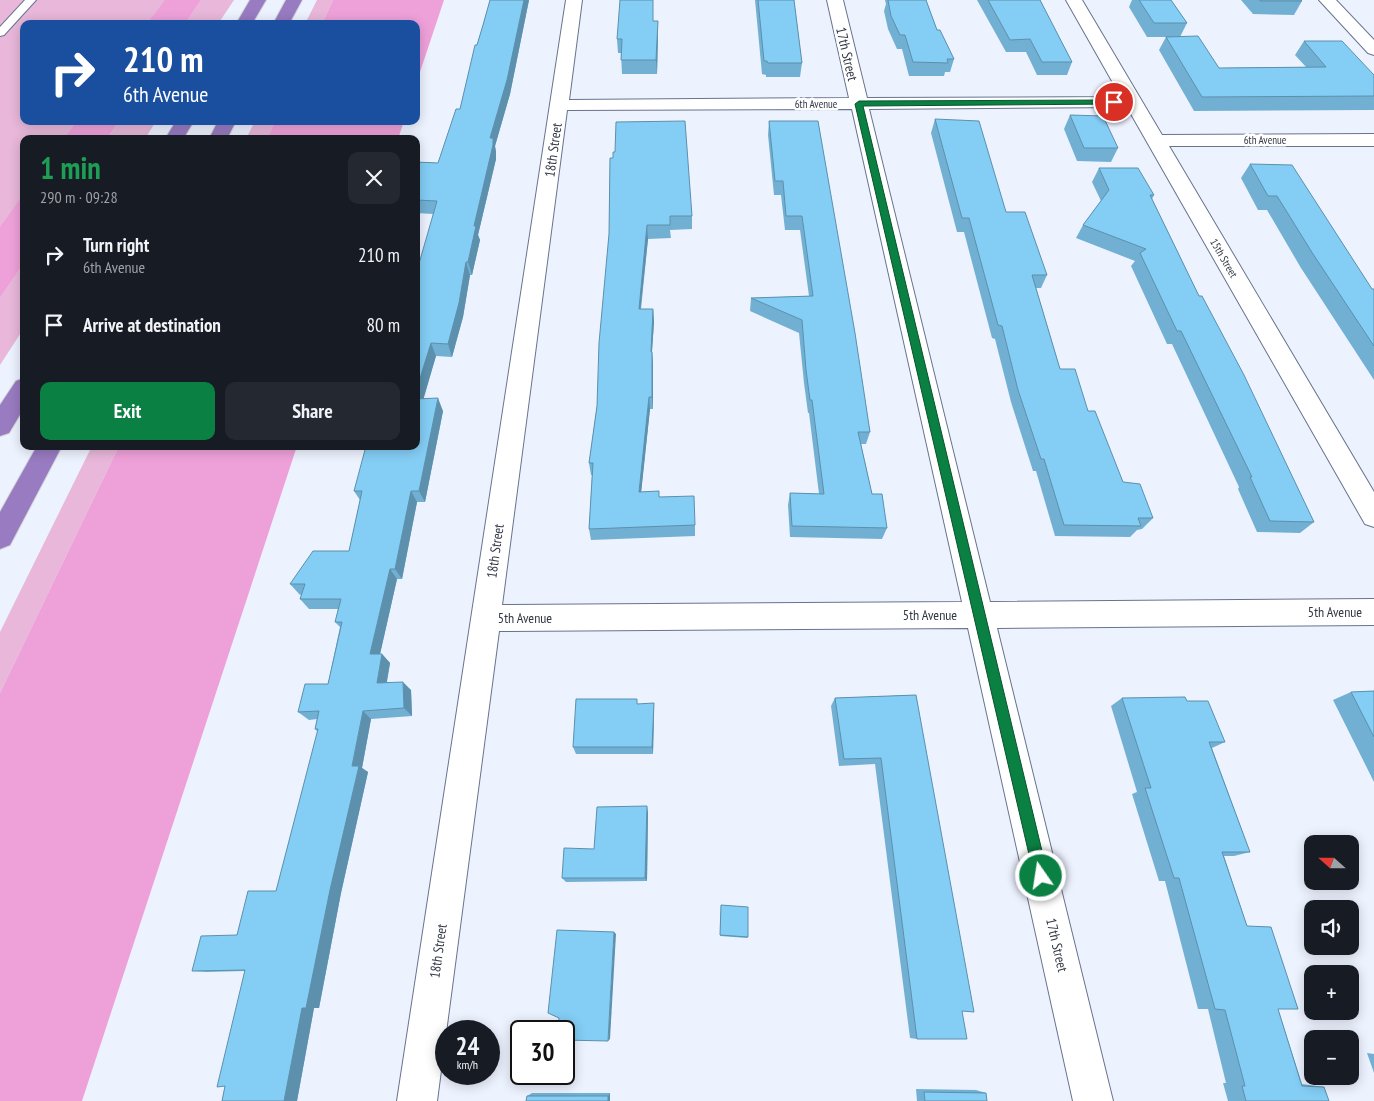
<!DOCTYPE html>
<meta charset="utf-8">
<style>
body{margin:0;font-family:"PT Sans Narrow",sans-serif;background:#242831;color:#f1f3f6;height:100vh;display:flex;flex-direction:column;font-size:19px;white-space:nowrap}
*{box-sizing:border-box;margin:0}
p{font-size:16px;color:#9ea1a6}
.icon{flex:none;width:28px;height:28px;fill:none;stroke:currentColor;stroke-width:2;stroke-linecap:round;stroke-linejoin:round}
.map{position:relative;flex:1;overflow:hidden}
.side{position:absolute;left:20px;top:135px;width:400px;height:315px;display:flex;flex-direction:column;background:#171b24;border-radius:10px;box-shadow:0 2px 12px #0003}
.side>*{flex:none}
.top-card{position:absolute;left:20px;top:20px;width:400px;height:105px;border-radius:10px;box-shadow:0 2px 12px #0003;background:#1a4fa0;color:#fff;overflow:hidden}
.needle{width:32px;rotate:291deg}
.buttons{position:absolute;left:1304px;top:835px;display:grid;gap:10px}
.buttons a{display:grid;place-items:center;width:55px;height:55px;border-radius:10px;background:#171b24;box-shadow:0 2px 12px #0003;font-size:25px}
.speed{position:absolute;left:435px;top:1020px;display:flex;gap:10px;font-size:25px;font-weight:700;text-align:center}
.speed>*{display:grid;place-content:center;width:65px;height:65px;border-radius:50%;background:#171b24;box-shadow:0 2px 12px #0003;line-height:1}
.speed small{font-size:12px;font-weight:400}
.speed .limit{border:2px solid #111;border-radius:8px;background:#fff;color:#111}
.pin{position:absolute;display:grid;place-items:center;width:42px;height:42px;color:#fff;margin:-21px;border:2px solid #fff;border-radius:50%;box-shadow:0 1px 5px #0007}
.me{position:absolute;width:55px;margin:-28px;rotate:347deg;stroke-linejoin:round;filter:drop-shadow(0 0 4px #0008)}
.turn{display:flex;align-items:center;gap:18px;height:105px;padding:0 20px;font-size:22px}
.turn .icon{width:65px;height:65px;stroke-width:2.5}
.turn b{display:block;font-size:35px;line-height:42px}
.round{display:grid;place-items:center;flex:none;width:52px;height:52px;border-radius:10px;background:#242831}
.headline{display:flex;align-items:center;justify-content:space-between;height:85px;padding:0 20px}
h1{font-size:30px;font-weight:600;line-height:38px;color:#1e9e55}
.primary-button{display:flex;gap:10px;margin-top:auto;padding:10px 20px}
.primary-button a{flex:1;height:58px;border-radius:10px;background:#0b8043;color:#fff;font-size:20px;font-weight:600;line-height:58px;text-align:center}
.primary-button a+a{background:#242831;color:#f1f3f6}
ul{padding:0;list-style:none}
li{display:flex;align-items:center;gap:15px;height:70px;padding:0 20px}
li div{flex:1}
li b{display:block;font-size:19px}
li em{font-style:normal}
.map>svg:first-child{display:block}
.green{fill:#e8b7da}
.forest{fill:#eea1d9}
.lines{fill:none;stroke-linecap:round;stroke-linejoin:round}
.lane-casing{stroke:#68738d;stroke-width:2}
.street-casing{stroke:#68738d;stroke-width:2}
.highway-casing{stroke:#d2d3d6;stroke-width:2}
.lane{fill:#fff;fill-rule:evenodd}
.street{fill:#fff;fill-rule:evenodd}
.highway{fill:#987bc1;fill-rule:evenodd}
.wall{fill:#72b0d3}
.shaded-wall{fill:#5c90ac}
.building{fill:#84cdf5;stroke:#5c90ac}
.route{fill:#0b8043;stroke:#07532c}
.labels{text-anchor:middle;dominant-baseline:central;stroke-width:5;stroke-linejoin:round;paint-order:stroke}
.far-street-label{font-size:11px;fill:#323743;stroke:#fff}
.street-label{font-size:14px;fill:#323743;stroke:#fff}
</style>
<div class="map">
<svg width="1374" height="1101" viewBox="0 0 1374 1101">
<rect width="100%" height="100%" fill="#edf2ff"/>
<g class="green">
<polygon points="0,0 173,0 156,24 24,24 24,121 85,121 72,139 24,139 24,205 0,237"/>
<polygon points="201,0 234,0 218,24 185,24"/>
<polygon points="317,0 333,0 322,24 305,24"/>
<polygon points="119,121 156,121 145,139 107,139"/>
<polygon points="255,121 275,121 267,139 246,139"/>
<polygon points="24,263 24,328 0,365 0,298"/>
<polygon points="92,446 119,446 0,693 0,632"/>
</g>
<g class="forest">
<polygon points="165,0 201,0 185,24 147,24"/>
<polygon points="333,0 444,0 416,84 416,24 322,24"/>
<polygon points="77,121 119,121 107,139 64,139"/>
<polygon points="275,121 404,121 398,139 267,139"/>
<polygon points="24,194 24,263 0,298 0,227"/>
<polygon points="119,446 297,446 82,1101 0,1101 0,693"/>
</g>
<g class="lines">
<g class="lane-casing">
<polygon id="lane" points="25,0 36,0 4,35 0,36 0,27"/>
</g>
<g class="street-casing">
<g id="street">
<path d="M 566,0 L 582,0 L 569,100 L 849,98 L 827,0 L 843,0 L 867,98 L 1121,97 L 1066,0 L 1082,0 L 1162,135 L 1374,134 L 1374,146 L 1169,146 L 1374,492 L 1374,527 L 1365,524 L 1127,107 L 869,109 L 990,602 L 1374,599 L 1374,625 L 997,628 L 1113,1101 L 1073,1101 L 968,628 L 499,631 L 437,1101 L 397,1101 ZM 852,109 L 962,602 L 502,605 L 567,110 Z"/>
<polygon points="1319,0 1336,0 1374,40 1374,55 1368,53"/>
</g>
</g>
<g class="highway-casing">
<g id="highway">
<polygon points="250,0 266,0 252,24 236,24"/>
<polygon points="286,0 302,0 289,24 273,24"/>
<polygon points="176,121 194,121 183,139 165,139"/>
<polygon points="218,121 236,121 227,139 209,139"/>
<polygon points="24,378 24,408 9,433 0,436 0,405 16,381"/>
<polygon points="37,446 62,446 10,545 0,549 0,512"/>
</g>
</g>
<use href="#lane" class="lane"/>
<use href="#street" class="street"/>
<use href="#highway" class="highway"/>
</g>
<g class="wall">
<polygon points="490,0 529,0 510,94 495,146 496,152 496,159 478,235 480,240 472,275 470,275 463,317 452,357 436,356 423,399 443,411 425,502 417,502 402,579 397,579 380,654 382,654 390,663 387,682 411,690 412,716 371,719 362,768 368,772 341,893 319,1008 314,1008 297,1101 222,1101 225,1086 245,971 207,972 192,971 237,935 276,891 318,732 315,729 317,719 309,720 298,712 328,684 340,627 335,622 338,609 309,609 300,599 302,594 300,595 290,584 349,551 360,500 354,491 416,446 433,214 416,213 416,162 438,163 460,109 477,45 483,25"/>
<polygon points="653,0 653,21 658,34 657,74 622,74 621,53 618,53 617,39"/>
<polygon points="755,0 794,0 802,63 800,77 766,77 766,75 762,74"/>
<polygon points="885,0 926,0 937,30 954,59 950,72 945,72 944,76 909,76 902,49 897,49 888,29 884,11 886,4"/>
<polygon points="977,0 1040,0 1072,62 1067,75 1037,75 1026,52 1006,52"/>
<polygon points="1132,0 1171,0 1187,23 1180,37 1147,37 1129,7"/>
<polygon points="1241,0 1301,0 1302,1 1294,15 1253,14"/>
<polygon points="1166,37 1219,68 1306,67 1295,55 1304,41 1374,75 1374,110 1194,111 1159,50"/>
<polygon points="1070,115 1118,148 1111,162 1077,161 1064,129"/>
<polygon points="935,119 1006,212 1047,275 1041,288 1036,288 1060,369 1088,411 1123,482 1153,518 1142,529 1137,530 1130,537 1055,536 1036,471 1033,471 1011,402 995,339 992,338 964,232 957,232 931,133"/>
<polygon points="769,121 818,121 870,432 866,444 861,444 872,494 887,528 882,539 790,537 788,505 790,493 819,494 809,413 808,413 804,383 799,333 750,311 751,298 809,296 800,230 785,230 781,195 774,195 768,135"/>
<polygon points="610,158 692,216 692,229 670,230 671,238 648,239 641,309 653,309 654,322 652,352 653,364 653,409 650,409 641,492 660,497 695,525 695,536 591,540 589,529 592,475 591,475 589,463 597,406 609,234"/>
<polygon points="1250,164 1372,289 1374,289 1374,380 1301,268 1267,210 1258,210 1241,178"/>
<polygon points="1099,168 1154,195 1152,199 1199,296 1314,522 1300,533 1257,532 1238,489 1239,487 1172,344 1167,344 1131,266 1135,261 1076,238 1083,225 1101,201 1092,182"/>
<polygon points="1374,691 1374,782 1333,700 1351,692"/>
<polygon points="916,695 962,1011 917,1039 910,1038 875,764 839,766 831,706 835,698"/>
<polygon points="1122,698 1187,701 1225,742 1212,748 1250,852 1234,856 1224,856 1247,926 1278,1009 1302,1084 1324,1087 1329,1101 1228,1101 1223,1083 1226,1083 1208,1009 1198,1009 1165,881 1159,881 1132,794 1137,792 1111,706"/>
<polygon points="638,704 654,711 653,754 576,754 573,747"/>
<polygon points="648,812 647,881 566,882 562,878 594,849"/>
<polygon points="721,905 748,937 747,938 720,936"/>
<polygon points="1367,1053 1374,1054 1374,1073"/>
<polygon points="916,1089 976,1090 986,1093 987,1101 917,1101"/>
<polygon points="532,1093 610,1093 610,1101 526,1101 527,1096"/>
</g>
<g class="shaded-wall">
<polygon points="524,0 529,0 510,94 495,146 496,152 496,159 478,235 480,240 472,275 468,262 474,226 490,138"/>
<polygon points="658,21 658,34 657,74 656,60"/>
<polygon points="647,225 648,239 639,322 639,309"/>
<polygon points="466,262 470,275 463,317 452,357 448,344"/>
<polygon points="653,309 654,322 651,365 651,352"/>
<polygon points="431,343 436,356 420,411 416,403 416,391"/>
<polygon points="652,352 653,364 653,409 652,397"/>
<polygon points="649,397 650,409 640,503 639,492"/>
<polygon points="438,398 443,411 425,502 419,491"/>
<polygon points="411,491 417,502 402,579 395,569"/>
<polygon points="390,569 397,579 378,663 370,654"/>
<polygon points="382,654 390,663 385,691 377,683"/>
<polygon points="403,682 411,690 412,716 404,708"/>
<polygon points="654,703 654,711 653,754 652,747"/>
<polygon points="363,711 371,719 362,768 368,772 341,893 319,1008 306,1008"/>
<polygon points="647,806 648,812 647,881 645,878"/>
<polygon points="614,932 616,934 610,1039 608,1041"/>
<polygon points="302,1008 314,1008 297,1101 284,1101"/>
<polygon points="610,1093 610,1101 608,1101 608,1096"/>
</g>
<g class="building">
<polygon points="490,0 524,0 507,80 490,138 493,138 493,145 474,226 476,226 468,262 466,262 459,303 448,344 431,343 416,391 416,274 437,201 416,200 416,162 438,163 456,109 460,109 475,45 477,45 483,25"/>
<polygon points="620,0 653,0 653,21 658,21 656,60 621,60 622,39 617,39"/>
<polygon points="758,0 794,0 802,63 768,63 767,61 764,61"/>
<polygon points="888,0 926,0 937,30 940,30 954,59 947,59 948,63 913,62 905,35 900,35 891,16"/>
<polygon points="988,0 1040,0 1072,62 1042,62 1030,39 1010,40"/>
<polygon points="1139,0 1171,0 1187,23 1154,23"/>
<polygon points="1260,0 1301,0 1302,1 1260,1"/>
<polygon points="1198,36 1219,68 1326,67 1304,41 1342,41 1374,75 1374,96 1202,97 1166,37"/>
<polygon points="1070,115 1103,116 1118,148 1084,148"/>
<polygon points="935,119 979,121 1006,212 1025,212 1047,275 1032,275 1060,369 1075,369 1088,411 1095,411 1123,482 1140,484 1153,518 1138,518 1141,526 1064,525 1044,459 1041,459 1018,390 1002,326 998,325 969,218 962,218"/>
<polygon points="685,121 692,216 670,216 670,225 647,225 639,309 653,309 651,352 652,352 652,397 649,397 639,492 659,491 659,497 694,496 695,525 589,529 593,463 589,463 597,406 599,343 609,234 610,158 613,158 613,152 615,152 616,122"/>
<polygon points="769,121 818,121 855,333 870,432 858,432 872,494 882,494 887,528 792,526 790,493 824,494 812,400 810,400 806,370 802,320 751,298 813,296 802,216 786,216 783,181 775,181"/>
<polygon points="1250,164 1292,165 1372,289 1374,289 1374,346 1313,254 1277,196 1268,196"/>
<polygon points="1099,168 1138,168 1154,195 1150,195 1199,296 1202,296 1244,375 1314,522 1270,521 1250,477 1252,477 1181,331 1177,331 1140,253 1146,249 1083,225 1109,190"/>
<polygon points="438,398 419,491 411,491 395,569 390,569 370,654 382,654 377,683 403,682 404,708 363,711 352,766 359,766 330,890 306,1008 302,1008 284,1101 222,1101 225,1086 217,1087 245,970 192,971 201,936 237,935 248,891 276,891 318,729 315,729 319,711 298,712 305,684 328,684 342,622 335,622 341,599 300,599 305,584 290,584 313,551 349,551 362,491 354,491 366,446 416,446 416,399"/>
<polygon points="1374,691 1374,737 1351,692"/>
<polygon points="916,695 974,1012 962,1011 967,1039 917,1039 881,758 844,759 835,698"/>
<polygon points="1185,697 1187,701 1208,701 1225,742 1209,742 1250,852 1222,852 1247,926 1271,927 1298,1009 1278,1009 1302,1086 1324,1087 1329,1101 1246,1101 1242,1086 1245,1086 1225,1010 1215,1009 1179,878 1174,878 1145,788 1151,788 1122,698"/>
<polygon points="576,699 637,699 637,704 654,703 652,747 573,747"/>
<polygon points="647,806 645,878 562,878 564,848 594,849 597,807"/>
<polygon points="721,905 748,907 748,937 720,935"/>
<polygon points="557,930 614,932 608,1041 564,1040 564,1031 558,1031 559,1018 548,1013"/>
<polygon points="924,1092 986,1093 987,1101 925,1101"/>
<polygon points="527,1096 608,1096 608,1101 526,1101"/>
</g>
<polygon class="route" points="1114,100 1117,101 1117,104 863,106 1048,876 1046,881 1041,883 1036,881 1034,876 855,104 859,101"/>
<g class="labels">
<g class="far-street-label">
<text x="816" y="104">6th Avenue</text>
<text x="1265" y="140">6th Avenue</text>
<text transform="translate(1224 258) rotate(60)">15th Street</text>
</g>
<g class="street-label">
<text transform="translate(847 54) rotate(77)">17th Street</text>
<text transform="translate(553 150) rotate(-82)">18th Street</text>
<text transform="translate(495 551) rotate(-82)">18th Street</text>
<text x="1335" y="612">5th Avenue</text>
<text x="930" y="615">5th Avenue</text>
<text x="525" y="618">5th Avenue</text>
<text transform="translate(1057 945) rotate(77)">17th Street</text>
<text transform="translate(438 951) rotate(-82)">18th Street</text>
</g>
</g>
</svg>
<div class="buttons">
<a><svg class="needle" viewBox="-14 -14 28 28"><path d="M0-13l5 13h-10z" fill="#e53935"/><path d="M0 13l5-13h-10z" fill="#9ea1a6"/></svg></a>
<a><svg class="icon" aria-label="sound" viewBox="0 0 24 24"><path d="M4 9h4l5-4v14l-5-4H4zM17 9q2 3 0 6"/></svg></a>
<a>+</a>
<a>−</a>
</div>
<div class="speed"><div>24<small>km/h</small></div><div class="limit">30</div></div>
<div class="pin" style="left:1114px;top:102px;background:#d93025"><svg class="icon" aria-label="arrive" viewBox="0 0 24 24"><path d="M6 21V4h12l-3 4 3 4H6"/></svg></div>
<svg class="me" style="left:1041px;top:876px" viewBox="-20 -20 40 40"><circle r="17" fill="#0b8043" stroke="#fff" stroke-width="3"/><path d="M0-11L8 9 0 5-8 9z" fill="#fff"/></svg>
<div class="top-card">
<div class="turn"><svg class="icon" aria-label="right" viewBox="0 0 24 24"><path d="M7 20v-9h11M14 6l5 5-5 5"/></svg><div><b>210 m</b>6th Avenue</div></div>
</div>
<section class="side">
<div class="headline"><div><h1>1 min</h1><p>290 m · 09:28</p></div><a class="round"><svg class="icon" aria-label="close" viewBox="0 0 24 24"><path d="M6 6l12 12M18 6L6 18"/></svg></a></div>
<ul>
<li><svg class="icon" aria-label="right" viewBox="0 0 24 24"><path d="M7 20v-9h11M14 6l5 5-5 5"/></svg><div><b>Turn right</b><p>6th Avenue</p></div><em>210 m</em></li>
<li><svg class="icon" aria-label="arrive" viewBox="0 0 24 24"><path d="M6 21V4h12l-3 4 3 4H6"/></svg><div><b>Arrive at destination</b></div><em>80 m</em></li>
</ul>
<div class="primary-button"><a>Exit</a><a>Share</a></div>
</section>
</div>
